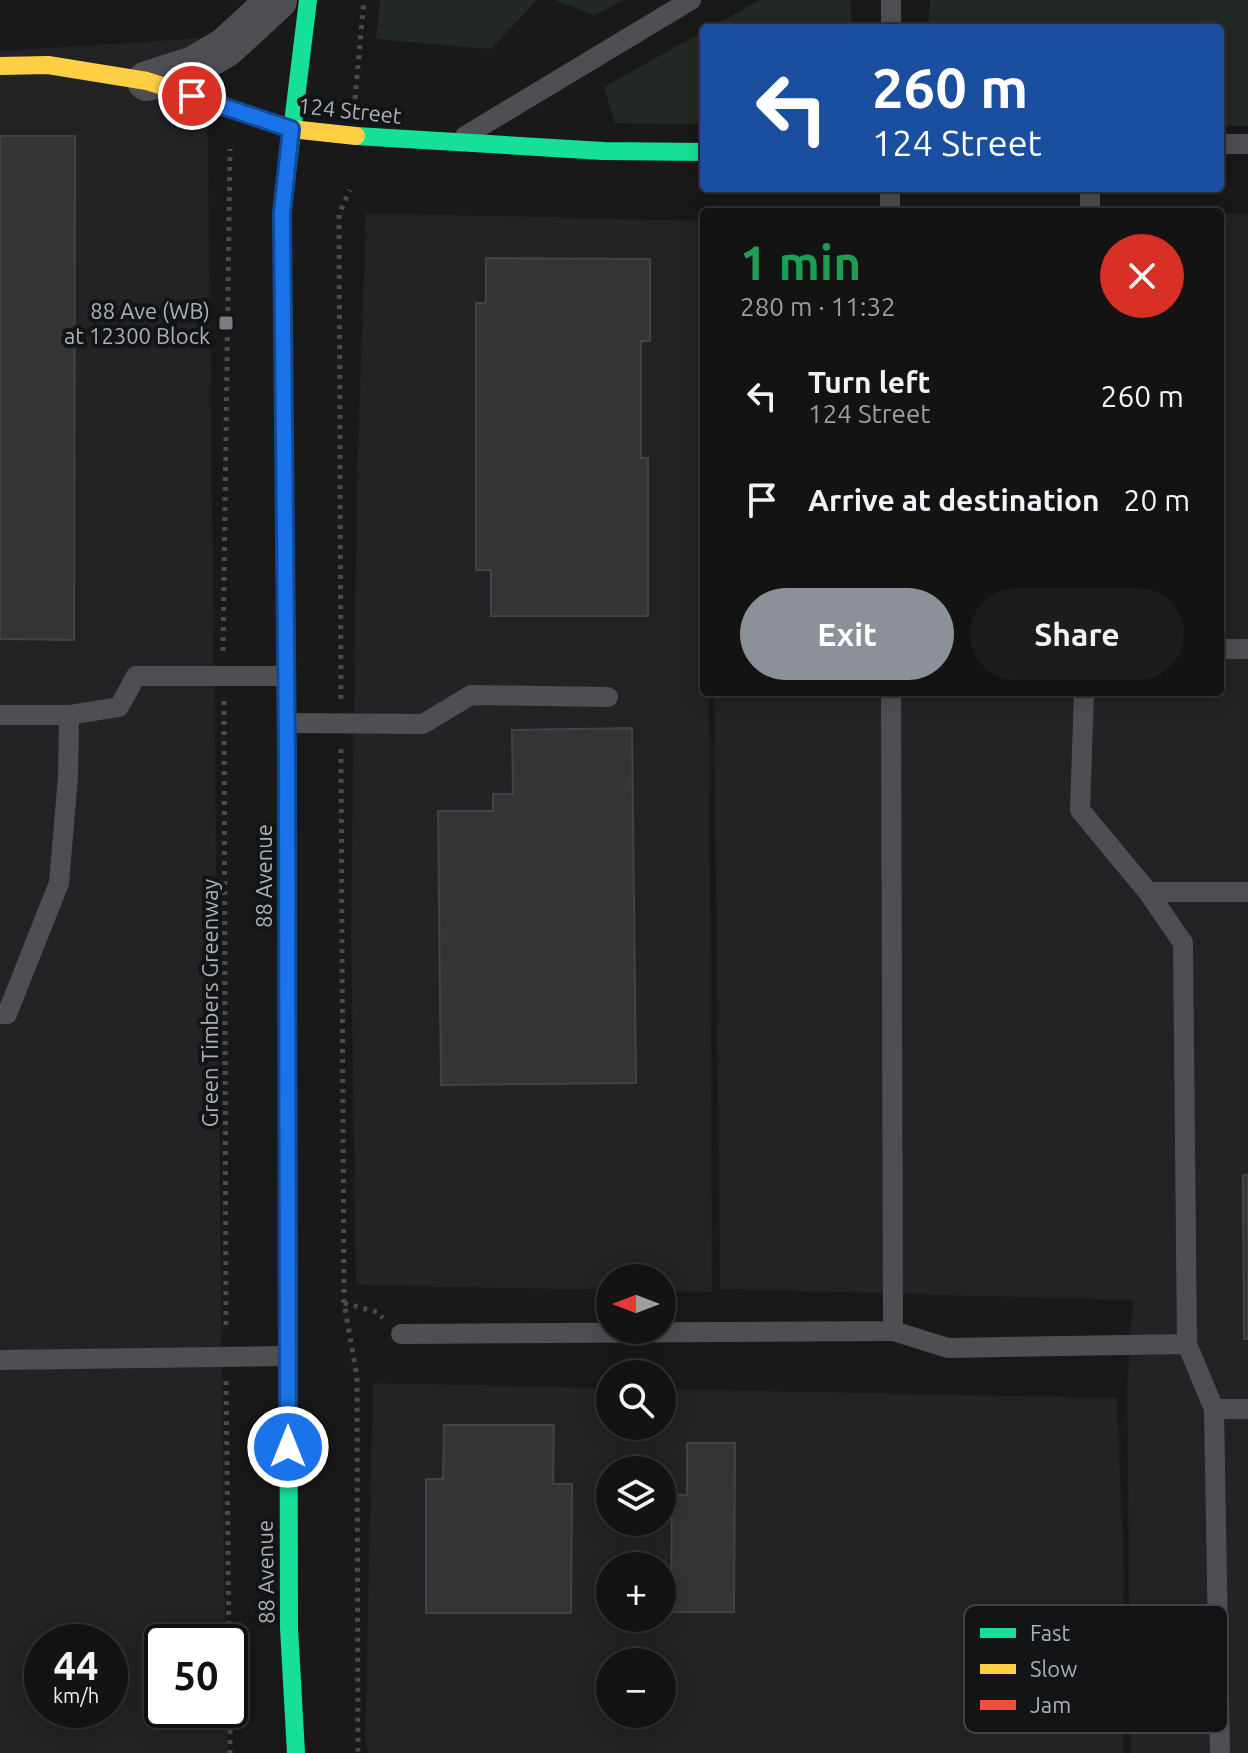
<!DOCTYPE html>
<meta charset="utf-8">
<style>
body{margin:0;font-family:Ubuntu,sans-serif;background:#1c1c1d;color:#f1f3f6;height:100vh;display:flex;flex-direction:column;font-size:30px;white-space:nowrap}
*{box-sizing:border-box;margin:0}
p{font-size:26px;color:#9d9ea0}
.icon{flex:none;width:44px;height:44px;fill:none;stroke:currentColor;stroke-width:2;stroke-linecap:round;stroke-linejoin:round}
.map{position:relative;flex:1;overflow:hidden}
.sheet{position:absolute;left:700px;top:208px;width:524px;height:488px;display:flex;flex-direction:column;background:#131314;border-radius:8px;box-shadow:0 4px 20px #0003,0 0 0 2px #323234}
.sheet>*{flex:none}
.guide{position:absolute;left:700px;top:24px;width:524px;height:168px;border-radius:8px;box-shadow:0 4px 20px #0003,0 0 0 2px #323234;background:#1a4fa0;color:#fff;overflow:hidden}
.needle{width:52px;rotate:270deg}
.fabs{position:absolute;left:596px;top:1264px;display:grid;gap:16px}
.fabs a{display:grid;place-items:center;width:80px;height:80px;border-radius:50%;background:#131314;box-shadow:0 4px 20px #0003,0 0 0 2px #323234;font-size:40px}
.speed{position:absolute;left:24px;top:1624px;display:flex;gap:16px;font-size:40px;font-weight:700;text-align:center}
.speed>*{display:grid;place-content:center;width:104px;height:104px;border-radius:50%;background:#131314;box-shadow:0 4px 20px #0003,0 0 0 2px #323234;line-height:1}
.speed small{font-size:20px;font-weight:400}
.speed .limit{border:4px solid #111;border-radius:12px;background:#fff;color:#111}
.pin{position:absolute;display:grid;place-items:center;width:68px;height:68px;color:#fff;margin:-34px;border:4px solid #fff;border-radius:50%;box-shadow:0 2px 8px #0007}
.me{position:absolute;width:88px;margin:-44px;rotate:0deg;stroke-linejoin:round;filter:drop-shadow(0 0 6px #0008)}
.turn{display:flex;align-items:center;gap:28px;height:168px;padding:0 40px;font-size:36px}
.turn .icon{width:104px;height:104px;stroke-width:2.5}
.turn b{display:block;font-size:56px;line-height:68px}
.round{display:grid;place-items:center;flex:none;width:84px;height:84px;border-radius:42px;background:#1c1c1d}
.head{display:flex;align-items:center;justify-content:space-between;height:136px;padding:0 40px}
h1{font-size:48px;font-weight:700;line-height:60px;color:#1e9e55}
.cta{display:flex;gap:16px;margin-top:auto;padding:16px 40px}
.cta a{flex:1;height:92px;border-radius:48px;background:#8c9099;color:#fff;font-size:32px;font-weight:700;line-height:92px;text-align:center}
.cta a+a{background:#1c1c1d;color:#f1f3f6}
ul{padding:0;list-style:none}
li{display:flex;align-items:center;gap:24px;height:104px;padding:0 40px}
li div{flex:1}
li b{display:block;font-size:30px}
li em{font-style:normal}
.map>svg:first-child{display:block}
.built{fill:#232325;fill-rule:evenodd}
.green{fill:#232924}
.building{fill:#343435;stroke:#424346;stroke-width:2}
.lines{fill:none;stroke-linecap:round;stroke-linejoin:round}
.path{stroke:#494b4d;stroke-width:5;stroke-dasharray:4 6;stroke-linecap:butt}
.lane{stroke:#4e4f52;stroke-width:20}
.street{stroke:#4e4f52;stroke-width:40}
.fast{stroke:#16e098;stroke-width:18}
.slow{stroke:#ffcf43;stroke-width:18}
.jam{stroke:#f24e42;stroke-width:18}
.route-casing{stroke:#114b97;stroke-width:20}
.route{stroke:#1a73e8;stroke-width:14}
.poi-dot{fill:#797b81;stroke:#131415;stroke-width:3}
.labels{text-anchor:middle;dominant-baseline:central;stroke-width:8;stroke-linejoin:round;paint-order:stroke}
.street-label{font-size:22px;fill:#acb0b9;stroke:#131415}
.poi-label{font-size:22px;fill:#acb0b9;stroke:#131415;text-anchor:end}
.key{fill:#131415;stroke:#414346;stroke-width:2}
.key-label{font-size:22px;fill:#acb0b9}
</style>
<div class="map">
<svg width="1248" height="1753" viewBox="0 0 1248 1753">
<rect width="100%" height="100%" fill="#19191a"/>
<g class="built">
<path d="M 205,38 L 208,151 L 225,1642 L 162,1642 L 162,1710 L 226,1710 L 227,1753 L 0,1753 L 0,51 ZM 42,1642 L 110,1642 L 110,1710 L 42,1710 Z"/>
<polygon points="366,213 704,221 704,692 709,692 712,1292 662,1291 662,1278 610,1278 610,1290 356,1285 351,930 357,482"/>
<polygon points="1220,214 1248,214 1248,1753 1131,1753 1127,1389 1133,1300 720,1289 714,692 1220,692"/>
<path d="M 373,1383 L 610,1388 L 610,1426 L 662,1426 L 662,1389 L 1117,1398 L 1124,1573 L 1123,1753 L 368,1753 L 365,1740 ZM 610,1470 L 662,1470 L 662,1522 L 610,1522 ZM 610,1566 L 662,1566 L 662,1618 L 610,1618 ZM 610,1662 L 662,1662 L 662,1714 L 610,1714 Z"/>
</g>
<g class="green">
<polygon points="380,0 537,0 491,49 376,39"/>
<polygon points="555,0 622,0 595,16"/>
<polygon points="760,0 850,0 852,28 710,28"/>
<polygon points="930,0 1248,0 1248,126 1220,126 1220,28 928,28"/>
<polygon points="704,31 704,124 615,123 604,87"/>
</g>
<g class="building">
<polygon points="0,136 75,136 74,640 0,639"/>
<polygon points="486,258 650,259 650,341 641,341 641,458 648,458 648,616 491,616 491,570 476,570 476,303 486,303"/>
<polygon points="632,728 636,1083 441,1085 438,811 493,811 493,794 513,794 512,730"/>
<polygon points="1243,1175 1248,1175 1248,1339 1244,1339"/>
<polygon points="444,1425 554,1425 553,1484 572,1484 571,1613 426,1613 426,1479 443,1479"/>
<polygon points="687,1443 735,1443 734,1612 671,1612 672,1495 687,1495"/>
</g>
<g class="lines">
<g class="path">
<polyline points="355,99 364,0"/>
<polyline points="223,651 230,149"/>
<polyline points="341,699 339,214 350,190"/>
<polyline points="224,701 226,1331"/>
<polyline points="341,749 344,1303 357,1377 358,1753"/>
<polyline points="344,1303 377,1312 383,1318"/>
<polyline points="226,1381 229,1642"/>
<polyline points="230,1710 230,1753"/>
</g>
<g class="lane">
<polyline points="891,28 891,0"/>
<polyline points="465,136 691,0"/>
<polyline points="1220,144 1248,144"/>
<polyline points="890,188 890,212"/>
<polyline points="1090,212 1090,188"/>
<polyline points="1220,649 1248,649"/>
<polyline points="1084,692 1080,810 1148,892 1183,943 1187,1344 1214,1409 1248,1409"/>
<polyline points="0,715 69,715 119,707 136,676 286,676"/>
<polyline points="287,723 423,724 471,695 608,697"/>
<polyline points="1148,892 1248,892"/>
<polyline points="0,1014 7,1014 59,883 68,777 69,715"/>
<polyline points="893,1331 948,1348 1187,1344"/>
<polyline points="401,1334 893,1331 891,692"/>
<polyline points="0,1360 287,1356"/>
<polyline points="1214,1409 1220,1753"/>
</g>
<polyline class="street" points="147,81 194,66 226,47 277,0"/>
<g class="fast">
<polyline points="356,136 603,151 704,152"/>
<polyline points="287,832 282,213 308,0"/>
<polyline points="288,1135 289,1628 296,1753"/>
</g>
<polyline class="slow" points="0,66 48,65 147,81 291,129 356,136"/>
<polyline class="jam" points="287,832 288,1135"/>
</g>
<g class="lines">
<g class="route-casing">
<polyline id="route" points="192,96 291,129 282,213 287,754 288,1447"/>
</g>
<use href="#route" class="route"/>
</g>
<rect class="poi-dot" x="218" y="315" width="16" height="16" rx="4"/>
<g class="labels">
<g class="street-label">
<text transform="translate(350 110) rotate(6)">124 Street</text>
<text transform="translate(263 876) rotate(-90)">88 Avenue</text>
<text transform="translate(209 1003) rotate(-90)">Green Timbers Greenway</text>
<text transform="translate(265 1572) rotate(-91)">88 Avenue</text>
</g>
<g class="poi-label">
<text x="210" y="310">88 Ave (WB)<tspan x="210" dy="25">at 12300 Block</tspan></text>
</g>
</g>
<rect x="964" y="1605" width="264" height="128" rx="12" class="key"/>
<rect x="980" y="1628" width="36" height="10" fill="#16e098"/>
<rect x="980" y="1664" width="36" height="10" fill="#ffcf43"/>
<rect x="980" y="1700" width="36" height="10" fill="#f24e42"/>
<g class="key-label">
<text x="1030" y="1641">Fast</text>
<text x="1030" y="1677">Slow</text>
<text x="1030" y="1713">Jam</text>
</g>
</svg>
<div class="fabs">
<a><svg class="needle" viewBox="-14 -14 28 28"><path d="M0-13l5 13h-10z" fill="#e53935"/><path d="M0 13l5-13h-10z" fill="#9d9ea0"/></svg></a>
<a><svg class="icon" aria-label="search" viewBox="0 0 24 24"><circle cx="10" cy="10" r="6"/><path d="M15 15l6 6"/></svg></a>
<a><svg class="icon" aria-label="layers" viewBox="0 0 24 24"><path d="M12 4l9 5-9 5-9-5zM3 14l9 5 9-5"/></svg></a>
<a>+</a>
<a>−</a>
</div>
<div class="speed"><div>44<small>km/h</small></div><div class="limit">50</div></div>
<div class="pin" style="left:192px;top:96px;background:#d93025"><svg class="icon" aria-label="arrive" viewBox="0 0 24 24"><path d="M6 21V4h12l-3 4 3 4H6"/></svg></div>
<svg class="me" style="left:288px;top:1447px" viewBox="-20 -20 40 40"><circle r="17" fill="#1a73e8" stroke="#fff" stroke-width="3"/><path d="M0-11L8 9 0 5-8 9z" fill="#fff"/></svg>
<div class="guide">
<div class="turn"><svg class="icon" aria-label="left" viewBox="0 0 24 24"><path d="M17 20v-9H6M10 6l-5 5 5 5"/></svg><div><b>260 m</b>124 Street</div></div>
</div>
<section class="sheet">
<div class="head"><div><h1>1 min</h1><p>280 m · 11:32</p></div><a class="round" style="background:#d93025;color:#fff"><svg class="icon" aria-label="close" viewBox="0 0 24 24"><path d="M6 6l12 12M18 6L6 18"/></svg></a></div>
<ul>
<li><svg class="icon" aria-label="left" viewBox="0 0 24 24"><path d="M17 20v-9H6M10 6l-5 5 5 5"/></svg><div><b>Turn left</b><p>124 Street</p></div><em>260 m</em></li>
<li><svg class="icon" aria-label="arrive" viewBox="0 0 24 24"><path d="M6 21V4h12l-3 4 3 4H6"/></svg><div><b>Arrive at destination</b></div><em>20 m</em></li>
</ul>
<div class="cta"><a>Exit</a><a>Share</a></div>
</section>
</div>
